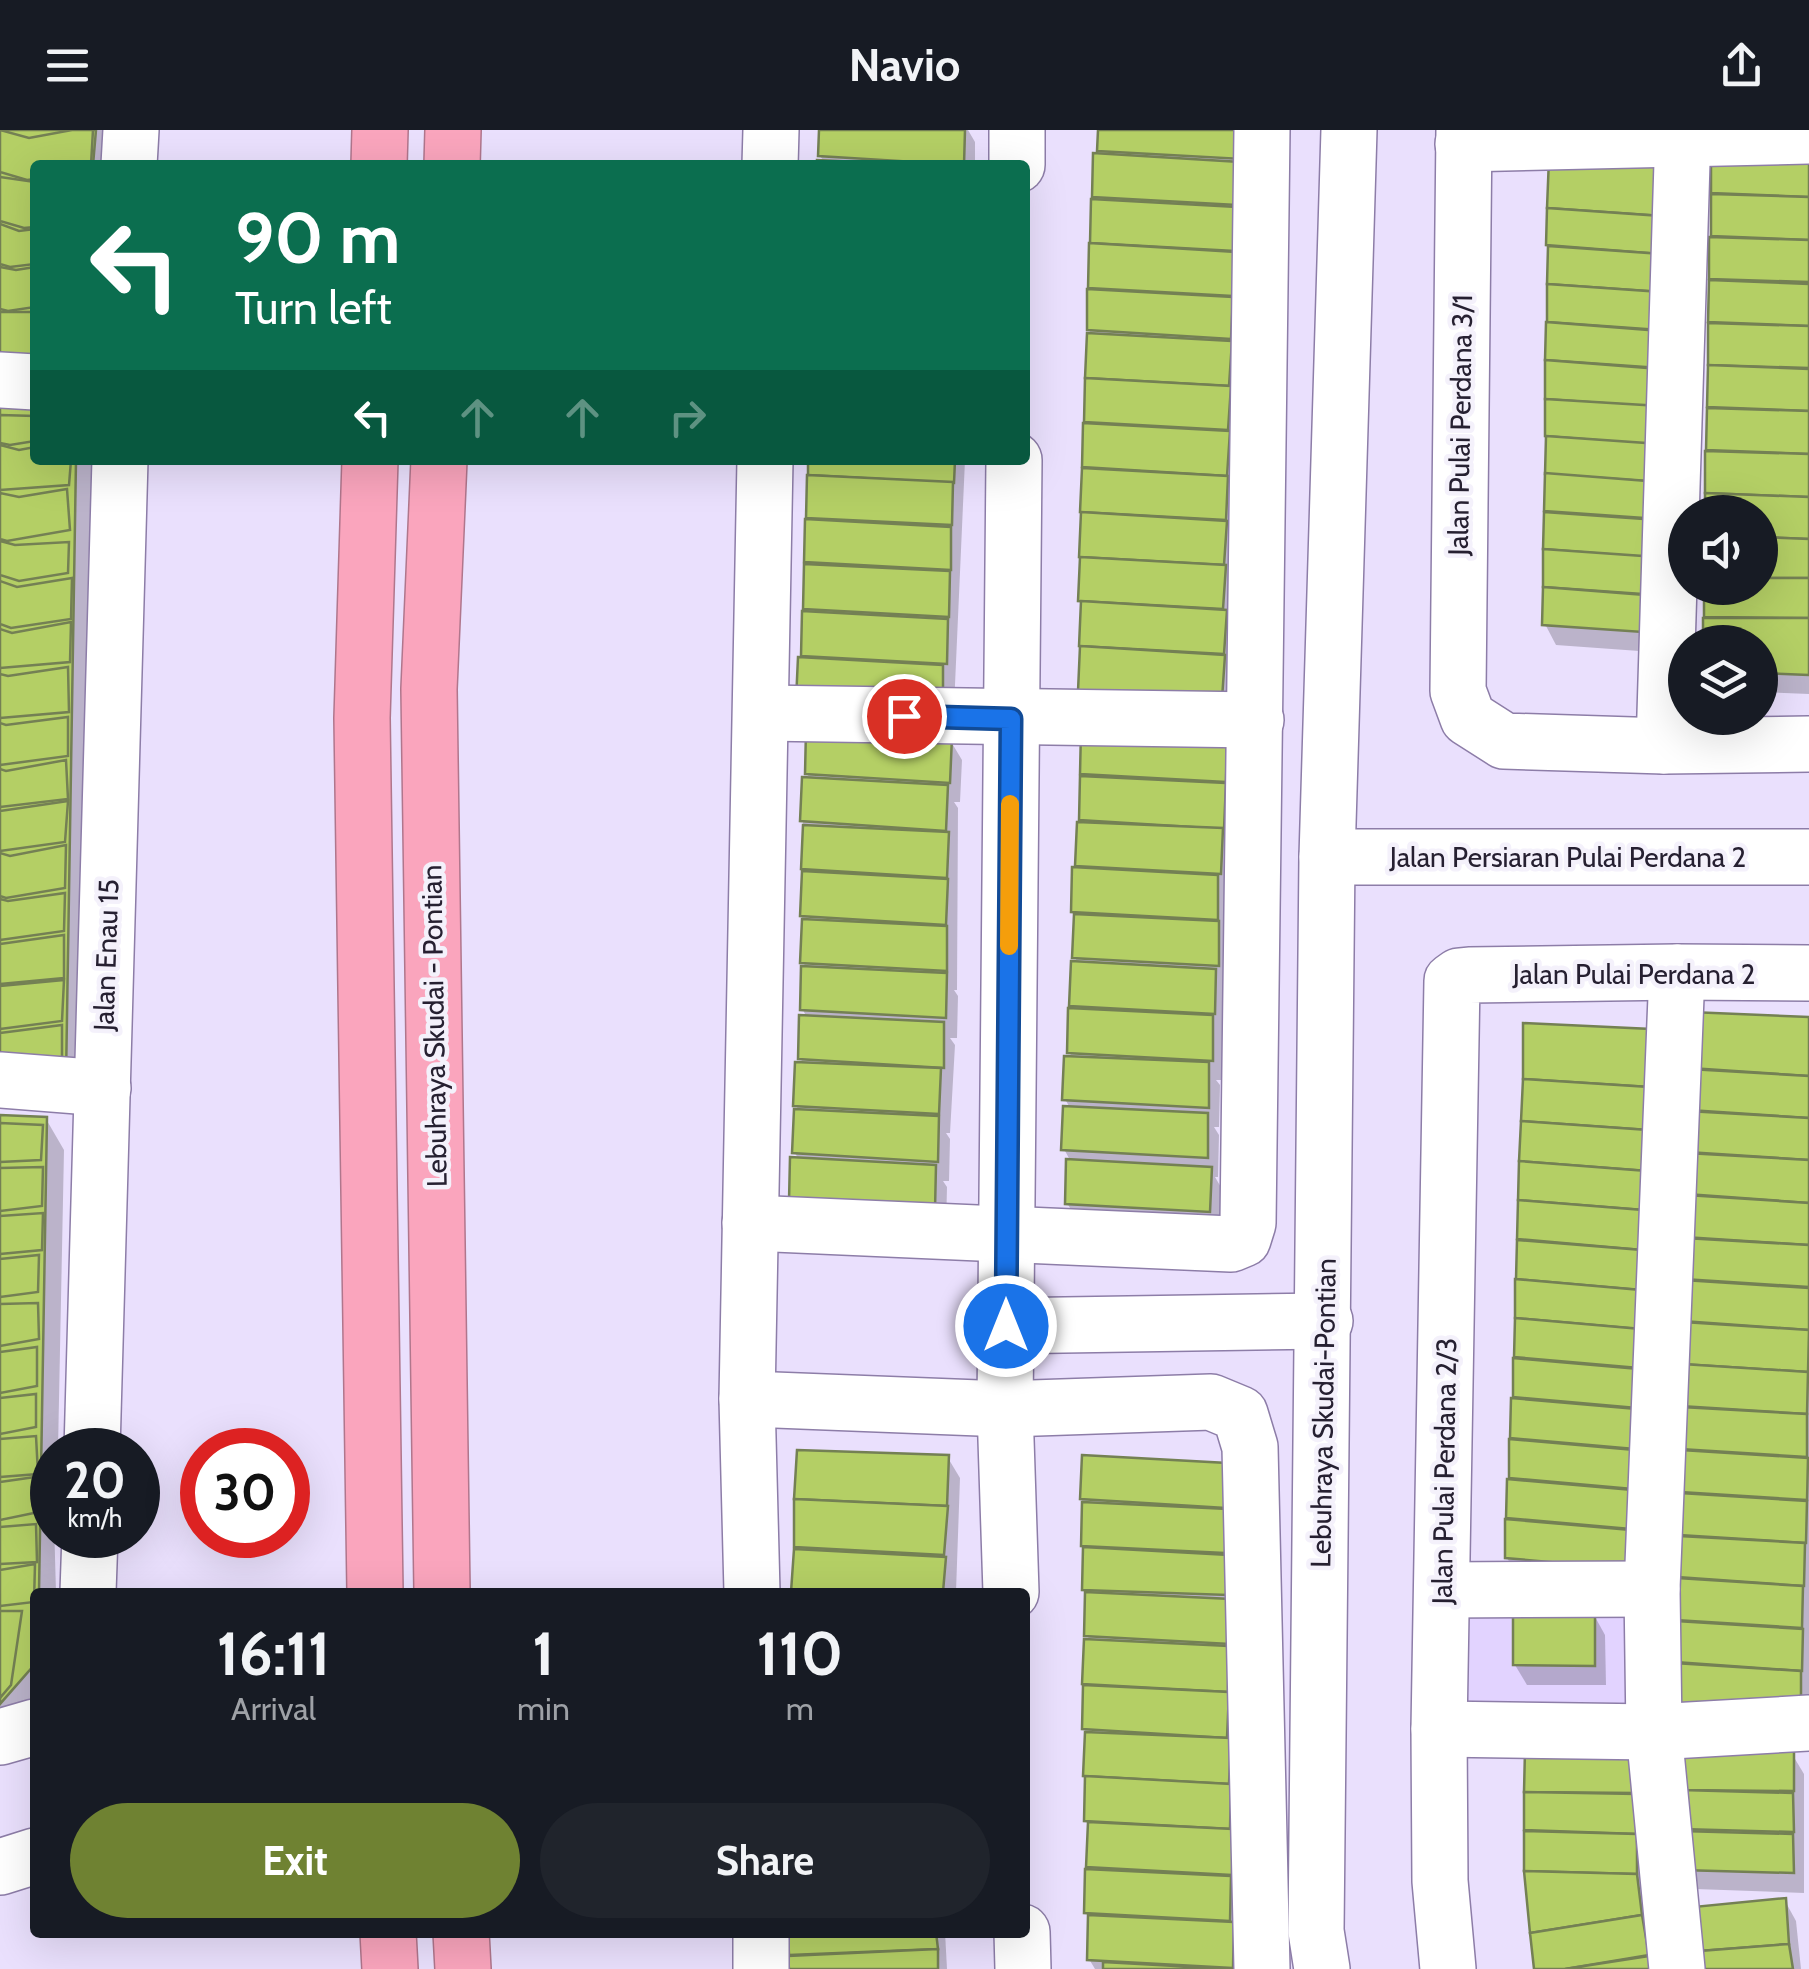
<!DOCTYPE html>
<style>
body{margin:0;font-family:Cabin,sans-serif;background:#20242c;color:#f1f3f6;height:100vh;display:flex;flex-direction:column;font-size:38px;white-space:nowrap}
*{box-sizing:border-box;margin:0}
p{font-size:32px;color:#9ea1a6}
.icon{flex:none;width:55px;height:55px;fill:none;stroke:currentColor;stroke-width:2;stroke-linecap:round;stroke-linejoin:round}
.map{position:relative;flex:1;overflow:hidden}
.sheet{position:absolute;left:30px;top:1458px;width:1000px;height:350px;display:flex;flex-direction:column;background:#171b24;border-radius:10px;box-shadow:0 10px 40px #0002}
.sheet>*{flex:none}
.banner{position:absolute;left:30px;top:30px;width:1000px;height:305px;border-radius:10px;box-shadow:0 10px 40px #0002;background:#0b6e4f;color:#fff;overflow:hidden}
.fabs{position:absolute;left:1668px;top:365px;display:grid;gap:20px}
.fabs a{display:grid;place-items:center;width:110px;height:110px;border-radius:50%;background:#171b24;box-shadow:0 10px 40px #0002;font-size:50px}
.speed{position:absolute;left:30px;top:1298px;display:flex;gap:20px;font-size:50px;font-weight:700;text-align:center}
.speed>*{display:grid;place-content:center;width:130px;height:130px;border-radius:50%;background:#171b24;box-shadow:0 10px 40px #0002;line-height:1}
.speed small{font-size:25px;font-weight:400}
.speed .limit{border:15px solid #d22;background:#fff;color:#111}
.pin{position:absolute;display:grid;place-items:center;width:85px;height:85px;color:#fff;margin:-42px;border:5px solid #fff;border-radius:50%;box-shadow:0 2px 10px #0007}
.me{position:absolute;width:110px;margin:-55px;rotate:0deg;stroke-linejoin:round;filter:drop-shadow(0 0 8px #0008)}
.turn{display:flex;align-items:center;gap:35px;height:210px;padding:0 40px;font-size:45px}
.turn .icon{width:130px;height:130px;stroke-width:2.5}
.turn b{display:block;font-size:70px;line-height:85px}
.lanes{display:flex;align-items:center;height:95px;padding:0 40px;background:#0003;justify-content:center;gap:50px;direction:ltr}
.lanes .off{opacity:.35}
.eta{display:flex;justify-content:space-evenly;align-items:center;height:170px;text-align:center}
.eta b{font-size:60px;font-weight:800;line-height:70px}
.button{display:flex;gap:20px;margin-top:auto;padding:20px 40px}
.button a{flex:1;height:115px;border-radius:60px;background:#6f8232;color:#fff;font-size:40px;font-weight:800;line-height:115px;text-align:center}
.button a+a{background:#20242c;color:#f1f3f6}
header{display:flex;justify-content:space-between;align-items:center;height:130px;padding:0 40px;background:#171b24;font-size:45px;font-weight:800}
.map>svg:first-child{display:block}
.built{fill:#e2d3ff}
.shadow{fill:#0003}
.building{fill:#b4cf65;stroke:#748054;stroke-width:2.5}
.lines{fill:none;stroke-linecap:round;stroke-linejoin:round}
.minor-casing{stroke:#8d7da8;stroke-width:58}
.highway-casing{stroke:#b0768c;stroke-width:58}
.minor{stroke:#fff;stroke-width:55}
.highway{stroke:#faa5bd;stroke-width:55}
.route-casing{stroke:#114b97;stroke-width:25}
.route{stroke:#1a73e8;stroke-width:18}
.slow{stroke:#f59e0b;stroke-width:18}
.labels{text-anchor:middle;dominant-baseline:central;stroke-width:9;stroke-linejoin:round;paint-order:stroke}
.street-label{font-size:28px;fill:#262031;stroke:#f4f1fb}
</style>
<header><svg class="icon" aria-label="menu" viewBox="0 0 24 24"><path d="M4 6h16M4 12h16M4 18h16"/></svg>Navio<svg class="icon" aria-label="share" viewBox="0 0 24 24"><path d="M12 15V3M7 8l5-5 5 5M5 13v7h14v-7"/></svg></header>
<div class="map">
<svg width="1809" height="1839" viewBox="0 0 1809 1839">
<rect width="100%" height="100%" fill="#eae0fd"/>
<polygon class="built" points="1464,1471 1624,1474 1627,1588 1464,1587"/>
<g class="shadow">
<polygon points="0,0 120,0 118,35 35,35"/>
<polygon points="821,0 968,0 975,12 975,35 819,35 825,33 820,26"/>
<polygon points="1100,0 1251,0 1233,588 1080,560 1089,205 1092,206 1089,200 1096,25 1102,26 1099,20"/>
<polygon points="1713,24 1809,27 1809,564 1760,562 1760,512 1707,512 1707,458 1760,458 1760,382 1708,382"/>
<polygon points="1552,31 1662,39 1667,523 1556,515 1545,494"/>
<polygon points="0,279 35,280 35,330 93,330 82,978 0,973"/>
<polygon points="809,330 965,330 953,600 799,571 804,484 809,484 805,478 809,437 806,431"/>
<polygon points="1084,603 1237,630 1229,856 1223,855 1226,861 1223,950 1216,950 1220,955 1219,997 1214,997 1219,1005 1218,1047 1215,1047 1222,1059 1221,1102 1079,1093 1067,1073 1071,1032 1064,1019 1070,978 1065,969 1073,928 1069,922 1075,881 1072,875 1079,834 1075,828 1074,781"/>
<polygon points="950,610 962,630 960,672 954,672 958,678 957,860 954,860 958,866 957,908 950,908 955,915 950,1003 946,1003 950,1009 949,1051 943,1051 947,1057 946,1099 799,1030 795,1023 799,981 796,975 807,888 803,880 807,839 803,832 802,785 807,744 804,739 803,691 811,650 807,644"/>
<polygon points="1693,884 1809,890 1809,1603 1676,1574"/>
<polygon points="1526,896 1649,901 1640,1458 1519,1448 1507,1428 1517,1228"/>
<polygon points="0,988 46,989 64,1020 58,1320 52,1320 56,1462 35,1462 35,1584 0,1620"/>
<polygon points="948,1328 960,1348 956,1462 793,1462 796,1422 800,1422 797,1416"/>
<polygon points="1225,1335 1243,1839 1095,1839 1089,1829 1091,1790 1087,1782 1092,1742 1089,1736 1090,1697 1086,1690 1087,1604 1084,1599 1086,1511 1091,1512 1087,1505 1082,1369"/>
<polygon points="1594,1485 1605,1505 1606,1555 1527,1555 1515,1535"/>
<polygon points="1683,1621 1792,1624 1804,1644 1804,1763 1695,1759"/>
<polygon points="1527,1623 1635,1626 1659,1839 1538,1839 1527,1741"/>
<polygon points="1785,1771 1796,1791 1801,1839 1693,1839"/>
<polygon points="791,1802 945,1802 947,1839 792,1839"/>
</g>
<g class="building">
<polygon points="0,0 96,0 93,35 35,35 35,236 0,235"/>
<polygon points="0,0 29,8 72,0 93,0 91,35 35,35 35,49 27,50 0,42"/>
<polygon points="819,0 965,0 964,35 818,26"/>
<polygon points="1098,0 1244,0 1242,29 1097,21"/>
<polygon points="1711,21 1809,25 1809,67 1711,63"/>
<polygon points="1093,23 1240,32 1237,75 1092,67"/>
<polygon points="1549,28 1664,37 1663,86 1547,78"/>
<polygon points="817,30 921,35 817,35"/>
<polygon points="0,47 35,52 35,97 24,98 0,91"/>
<polygon points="1711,64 1809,67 1809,110 1711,106"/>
<polygon points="1091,69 1237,77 1235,121 1090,113"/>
<polygon points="1547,78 1661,86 1660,124 1546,115"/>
<polygon points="0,94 19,101 35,99 35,134 10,137 0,134"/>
<polygon points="1709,107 1809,110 1809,152 1709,149"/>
<polygon points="1089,113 1236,122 1233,166 1088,158"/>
<polygon points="1548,116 1662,124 1661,162 1547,154"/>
<polygon points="0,137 16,140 35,137 35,177 8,181 0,179"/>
<polygon points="1709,150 1809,154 1809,196 1708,192"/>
<polygon points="1547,154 1661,162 1660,200 1547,192"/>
<polygon points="1087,159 1233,167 1231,209 1087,200"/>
<polygon points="0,182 35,182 35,229 0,234"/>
<polygon points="1546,192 1661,201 1660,238 1545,230"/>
<polygon points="1708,193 1809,196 1809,238 1708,235"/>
<polygon points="1087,203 1232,211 1229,256 1085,248"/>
<polygon points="1545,230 1660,239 1659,277 1545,269"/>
<polygon points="1708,235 1809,239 1809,281 1707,277"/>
<polygon points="1085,248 1231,256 1228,300 1084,292"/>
<polygon points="1545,269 1660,276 1659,315 1545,306"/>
<polygon points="0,276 35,278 35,330 76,330 66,948 0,944"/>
<polygon points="1707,278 1809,281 1809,324 1706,320"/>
<polygon points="0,285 35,286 35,311 10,315 0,313"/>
<polygon points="1083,293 1230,301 1227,346 1082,337"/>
<polygon points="1546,306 1660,314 1659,352 1545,344"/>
<polygon points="0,315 19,320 35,317 35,330 71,330 69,355 0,360"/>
<polygon points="1705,321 1809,324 1809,367 1705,363"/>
<polygon points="808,330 955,330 954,353 808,345"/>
<polygon points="1082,338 1228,346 1226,390 1080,382"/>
<polygon points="1545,343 1660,352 1659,389 1544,381"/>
<polygon points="807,345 953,352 952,395 806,388"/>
<polygon points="67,359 70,400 7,411 0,409 0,363 19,367"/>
<polygon points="1705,363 1809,367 1809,409 1760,407 1760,382 1705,382"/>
<polygon points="1081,382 1227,391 1224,435 1079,427"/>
<polygon points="1544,382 1658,390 1657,428 1543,419"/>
<polygon points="805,389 951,397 951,440 804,432"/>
<polygon points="1760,407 1809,409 1809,448 1760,448"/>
<polygon points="0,411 15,415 69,412 68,443 19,451 0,445"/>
<polygon points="1543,419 1657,427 1657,465 1543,457"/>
<polygon points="1080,427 1226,435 1223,479 1078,471"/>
<polygon points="804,434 950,441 949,487 803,479"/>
<polygon points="72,448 71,489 11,498 0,494 0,451 17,457"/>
<polygon points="1760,448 1809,448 1809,488 1704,487 1704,458 1760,458"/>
<polygon points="1543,457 1658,466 1657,503 1542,495"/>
<polygon points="1081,471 1227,480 1224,524 1079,516"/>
<polygon points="802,481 948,489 947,534 801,526"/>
<polygon points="1703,488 1809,488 1809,545 1760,543 1760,512 1703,512"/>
<polygon points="71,492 70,532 0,538 0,499 12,503"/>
<polygon points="1080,516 1225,525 1222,569 1078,561"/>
<polygon points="798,527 943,535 943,580 796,571"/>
<polygon points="68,537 69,582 0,588 0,544 8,546"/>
<polygon points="68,587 68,626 0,635 0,593 6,595"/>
<polygon points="806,600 952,607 950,653 805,644"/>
<polygon points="1081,600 1227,607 1226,652 1080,644"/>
<polygon points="66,630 68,669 0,677 0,639 6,641"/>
<polygon points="1080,646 1226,653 1224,699 1079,690"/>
<polygon points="802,647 948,655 946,701 800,691"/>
<polygon points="68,671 65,712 0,721 0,681"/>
<polygon points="1077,692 1223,698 1221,744 1075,736"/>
<polygon points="803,695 949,702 947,748 801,739"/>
<polygon points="66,715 65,758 6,768 0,766 0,723 10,726"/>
<polygon points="1072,737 1218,745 1218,790 1071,782"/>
<polygon points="802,741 948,749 946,795 800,786"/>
<polygon points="65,763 64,801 0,810 0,769 8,771"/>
<polygon points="1074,784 1219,791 1219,836 1072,828"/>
<polygon points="802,789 947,796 947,841 800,833"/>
<polygon points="64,805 64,848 0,854 0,814"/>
<polygon points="1071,831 1216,839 1215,884 1069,876"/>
<polygon points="801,836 947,843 946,888 800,880"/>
<polygon points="64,850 62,891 0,899 0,856"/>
<polygon points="1068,878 1213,885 1213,931 1067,923"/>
<polygon points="1690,882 1809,887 1809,946 1690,938"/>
<polygon points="799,885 944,892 944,938 798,929"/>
<polygon points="1523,893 1651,899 1649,957 1523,949"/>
<polygon points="62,895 62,932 0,942 0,903"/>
<polygon points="1064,926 1209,932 1209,978 1062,970"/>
<polygon points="795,932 941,938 939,984 793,976"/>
<polygon points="1689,939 1809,946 1809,988 1689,980"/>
<polygon points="1523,949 1649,957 1648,1000 1521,991"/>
<polygon points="1063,976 1208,983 1208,1028 1061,1020"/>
<polygon points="794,979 939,986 938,1032 792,1023"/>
<polygon points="1687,981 1809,988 1809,1030 1687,1022"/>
<polygon points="0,985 47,987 39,1462 35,1462 35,1534 0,1574"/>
<polygon points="1521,991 1648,1000 1647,1041 1519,1031"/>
<polygon points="0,993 43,995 41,1030 0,1032"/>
<polygon points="1686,1023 1809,1030 1809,1073 1686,1064"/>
<polygon points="790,1027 936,1035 935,1080 789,1071"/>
<polygon points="1066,1029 1212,1037 1210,1082 1065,1074"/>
<polygon points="1519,1031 1647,1041 1643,1080 1518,1070"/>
<polygon points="43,1037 42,1076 0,1081 0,1038"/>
<polygon points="1686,1065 1809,1073 1809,1115 1684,1107"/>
<polygon points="1518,1070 1643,1080 1642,1120 1517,1109"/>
<polygon points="43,1083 42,1120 0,1124 0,1086"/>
<polygon points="1684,1108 1809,1115 1809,1157 1683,1149"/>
<polygon points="1517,1110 1642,1120 1640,1160 1516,1149"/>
<polygon points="39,1125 38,1162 0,1167 0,1129"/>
<polygon points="1515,1149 1641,1160 1639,1199 1515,1188"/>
<polygon points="1683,1150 1809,1158 1809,1200 1682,1191"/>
<polygon points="38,1173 39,1209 0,1216 0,1174"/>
<polygon points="1515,1188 1641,1199 1639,1238 1514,1227"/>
<polygon points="1683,1192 1809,1200 1808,1242 1681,1234"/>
<polygon points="37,1217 37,1256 0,1263 0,1222"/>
<polygon points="1513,1228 1639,1239 1637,1278 1513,1267"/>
<polygon points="1682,1234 1808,1242 1807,1284 1680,1276"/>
<polygon points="36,1264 36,1297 0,1304 0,1268"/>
<polygon points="1511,1268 1637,1279 1635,1319 1510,1308"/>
<polygon points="1681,1277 1807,1284 1807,1327 1680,1319"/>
<polygon points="36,1306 38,1344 0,1347 0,1309"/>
<polygon points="1509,1309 1635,1320 1633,1359 1509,1348"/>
<polygon points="797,1320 949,1325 947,1376 794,1369"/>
<polygon points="1681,1320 1808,1328 1807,1370 1680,1362"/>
<polygon points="1082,1325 1227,1333 1226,1378 1080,1369"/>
<polygon points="35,1347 34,1383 0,1390 0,1352"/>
<polygon points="1507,1349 1633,1360 1631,1399 1506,1388"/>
<polygon points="1680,1363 1807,1371 1806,1413 1679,1405"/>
<polygon points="794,1369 948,1376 944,1425 794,1417"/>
<polygon points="1082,1372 1228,1379 1225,1423 1081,1416"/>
<polygon points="1505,1389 1631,1400 1629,1439 1505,1428"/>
<polygon points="36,1394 37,1432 0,1434 0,1397"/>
<polygon points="1679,1406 1805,1413 1804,1456 1677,1447"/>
<polygon points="1083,1417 1229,1425 1228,1465 1082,1460"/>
<polygon points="794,1419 946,1427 943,1462 791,1462"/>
<polygon points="35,1434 34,1472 0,1476 0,1440"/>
<polygon points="1677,1448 1803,1456 1802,1498 1675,1490"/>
<polygon points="1085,1462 1231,1469 1230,1514 1084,1506"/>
<polygon points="0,1481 22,1481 11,1555 0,1568"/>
<polygon points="1513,1482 1595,1482 1595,1536 1513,1535"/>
<polygon points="1676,1491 1803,1499 1802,1541 1675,1532"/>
<polygon points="1084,1509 1229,1516 1228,1562 1082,1554"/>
<polygon points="1674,1533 1801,1541 1801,1583 1674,1575"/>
<polygon points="1083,1555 1229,1562 1227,1608 1082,1599"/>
<polygon points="1085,1602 1231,1608 1229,1654 1083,1646"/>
<polygon points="1681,1618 1794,1621 1794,1661 1681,1660"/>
<polygon points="1525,1620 1637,1623 1637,1663 1524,1662"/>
<polygon points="1085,1646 1231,1654 1230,1699 1084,1691"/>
<polygon points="1681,1660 1793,1663 1794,1702 1681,1699"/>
<polygon points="1524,1662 1637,1664 1638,1704 1524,1700"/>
<polygon points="1088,1692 1233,1699 1232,1745 1086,1737"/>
<polygon points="1524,1701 1637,1704 1637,1744 1524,1741"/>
<polygon points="1681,1701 1793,1704 1794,1743 1681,1740"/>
<polygon points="1085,1739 1231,1746 1230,1791 1084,1783"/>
<polygon points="1524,1741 1637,1744 1642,1785 1530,1803"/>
<polygon points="1786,1768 1789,1814 1687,1822 1683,1778"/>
<polygon points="1088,1785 1234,1792 1233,1838 1087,1830"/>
<polygon points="1642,1785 1649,1825 1565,1839 1534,1839 1530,1803"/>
<polygon points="788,1802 936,1802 938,1819 789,1825"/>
<polygon points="1789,1814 1793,1839 1689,1839 1687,1822"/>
<polygon points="938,1819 938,1839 789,1839 788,1826"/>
<polygon points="1649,1826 1652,1839 1565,1839"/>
<polygon points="1103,1832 1229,1839 1103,1839"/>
</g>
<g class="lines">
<g class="minor-casing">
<g id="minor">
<polyline points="1464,0 1458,561 1468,588 1504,611 1664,616 1809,614"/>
<polyline points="1463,14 1809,6"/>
<polyline points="129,35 131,0"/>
<polyline points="770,35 771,0"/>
<polyline points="1017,35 1017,0"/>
<polyline points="0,250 35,252"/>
<polyline points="761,583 1256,590"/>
<polyline points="1664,616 1683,0"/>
<polyline points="1327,727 1809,727"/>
<polyline points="1677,842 1652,1459 1654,1602 1677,1839"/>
<polyline points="0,950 103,958"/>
<polyline points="750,1093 1231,1114 1243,1109 1248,1093 1262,0"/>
<polyline points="1006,1196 1325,1191"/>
<polyline points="747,1269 1005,1279 1211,1272 1240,1284 1250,1317 1262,1839"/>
<polyline points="92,1320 120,330"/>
<polyline points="1442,1460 1652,1459"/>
<polyline points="88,1462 90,1405"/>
<polyline points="752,1462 747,1269 765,330"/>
<polyline points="1011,1462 1005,1279 1014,330"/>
<polyline points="1439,1599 1654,1602 1809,1593"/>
<polyline points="0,1607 35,1597"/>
<polyline points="0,1737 35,1726"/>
<polyline points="761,1802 761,1839"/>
<polyline points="1022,1802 1023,1839"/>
<polyline points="1322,1839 1316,1801 1327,727 1349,0"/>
<polyline points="1448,1839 1440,1751 1439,1599 1452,851 1459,846 1469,845 1677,842 1809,843"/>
</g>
</g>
<g class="highway-casing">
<g id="highway">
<polyline points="379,35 380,0"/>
<polyline points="452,35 453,0"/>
<polyline points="370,330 362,588 375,1462"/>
<polyline points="439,330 429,559 442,1462"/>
<polyline points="388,1802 390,1839"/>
<polyline points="461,1802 463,1839"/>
</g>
</g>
<use href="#minor" class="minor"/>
<use href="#highway" class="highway"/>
</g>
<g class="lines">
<g class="route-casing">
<polyline id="route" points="904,586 1011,589 1006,1196"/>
</g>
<use href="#route" class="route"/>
<polyline class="slow" points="1009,816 1010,674"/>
</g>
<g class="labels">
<g class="street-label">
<text transform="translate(1460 295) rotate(-89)">Jalan Pulai Perdana 3/1</text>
<text x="1568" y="727">Jalan Persiaran Pulai Perdana 2</text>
<text transform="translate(106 825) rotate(-88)">Jalan Enau 15</text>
<text x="1634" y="844">Jalan Pulai Perdana 2</text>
<text transform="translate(434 896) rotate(-91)">Lebuhraya Skudai - Pontian</text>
<text transform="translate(1323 1283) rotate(-89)">Lebuhraya Skudai-Pontian</text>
<text transform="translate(1444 1341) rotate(-89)">Jalan Pulai Perdana 2/3</text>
</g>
</g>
</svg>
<div class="fabs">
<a><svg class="icon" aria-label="sound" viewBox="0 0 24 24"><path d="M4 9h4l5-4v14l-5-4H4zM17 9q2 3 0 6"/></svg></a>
<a><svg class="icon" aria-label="layers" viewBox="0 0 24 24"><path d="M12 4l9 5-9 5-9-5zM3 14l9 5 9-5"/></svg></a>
</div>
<div class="speed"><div>20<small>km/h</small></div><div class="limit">30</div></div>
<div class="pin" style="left:904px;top:586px;background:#d93025"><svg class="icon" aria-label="arrive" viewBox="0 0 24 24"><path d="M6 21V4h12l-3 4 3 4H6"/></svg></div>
<svg class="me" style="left:1006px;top:1196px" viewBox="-20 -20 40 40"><circle r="17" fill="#1a73e8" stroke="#fff" stroke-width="3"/><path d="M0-11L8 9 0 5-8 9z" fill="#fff"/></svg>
<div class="banner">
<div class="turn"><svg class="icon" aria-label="left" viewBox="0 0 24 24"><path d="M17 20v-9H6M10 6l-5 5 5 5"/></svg><div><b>90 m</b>Turn left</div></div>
<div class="lanes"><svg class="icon" aria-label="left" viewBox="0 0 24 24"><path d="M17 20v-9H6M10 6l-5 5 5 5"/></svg><svg class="icon off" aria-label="ahead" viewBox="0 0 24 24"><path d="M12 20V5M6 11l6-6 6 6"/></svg><svg class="icon off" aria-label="ahead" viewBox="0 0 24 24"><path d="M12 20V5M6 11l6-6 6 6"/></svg><svg class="icon off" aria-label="right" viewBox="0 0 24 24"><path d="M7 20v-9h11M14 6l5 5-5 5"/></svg></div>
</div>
<section class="sheet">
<div class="eta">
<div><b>16:11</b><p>Arrival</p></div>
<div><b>1</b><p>min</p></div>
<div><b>110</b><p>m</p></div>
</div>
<div class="button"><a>Exit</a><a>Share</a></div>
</section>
</div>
